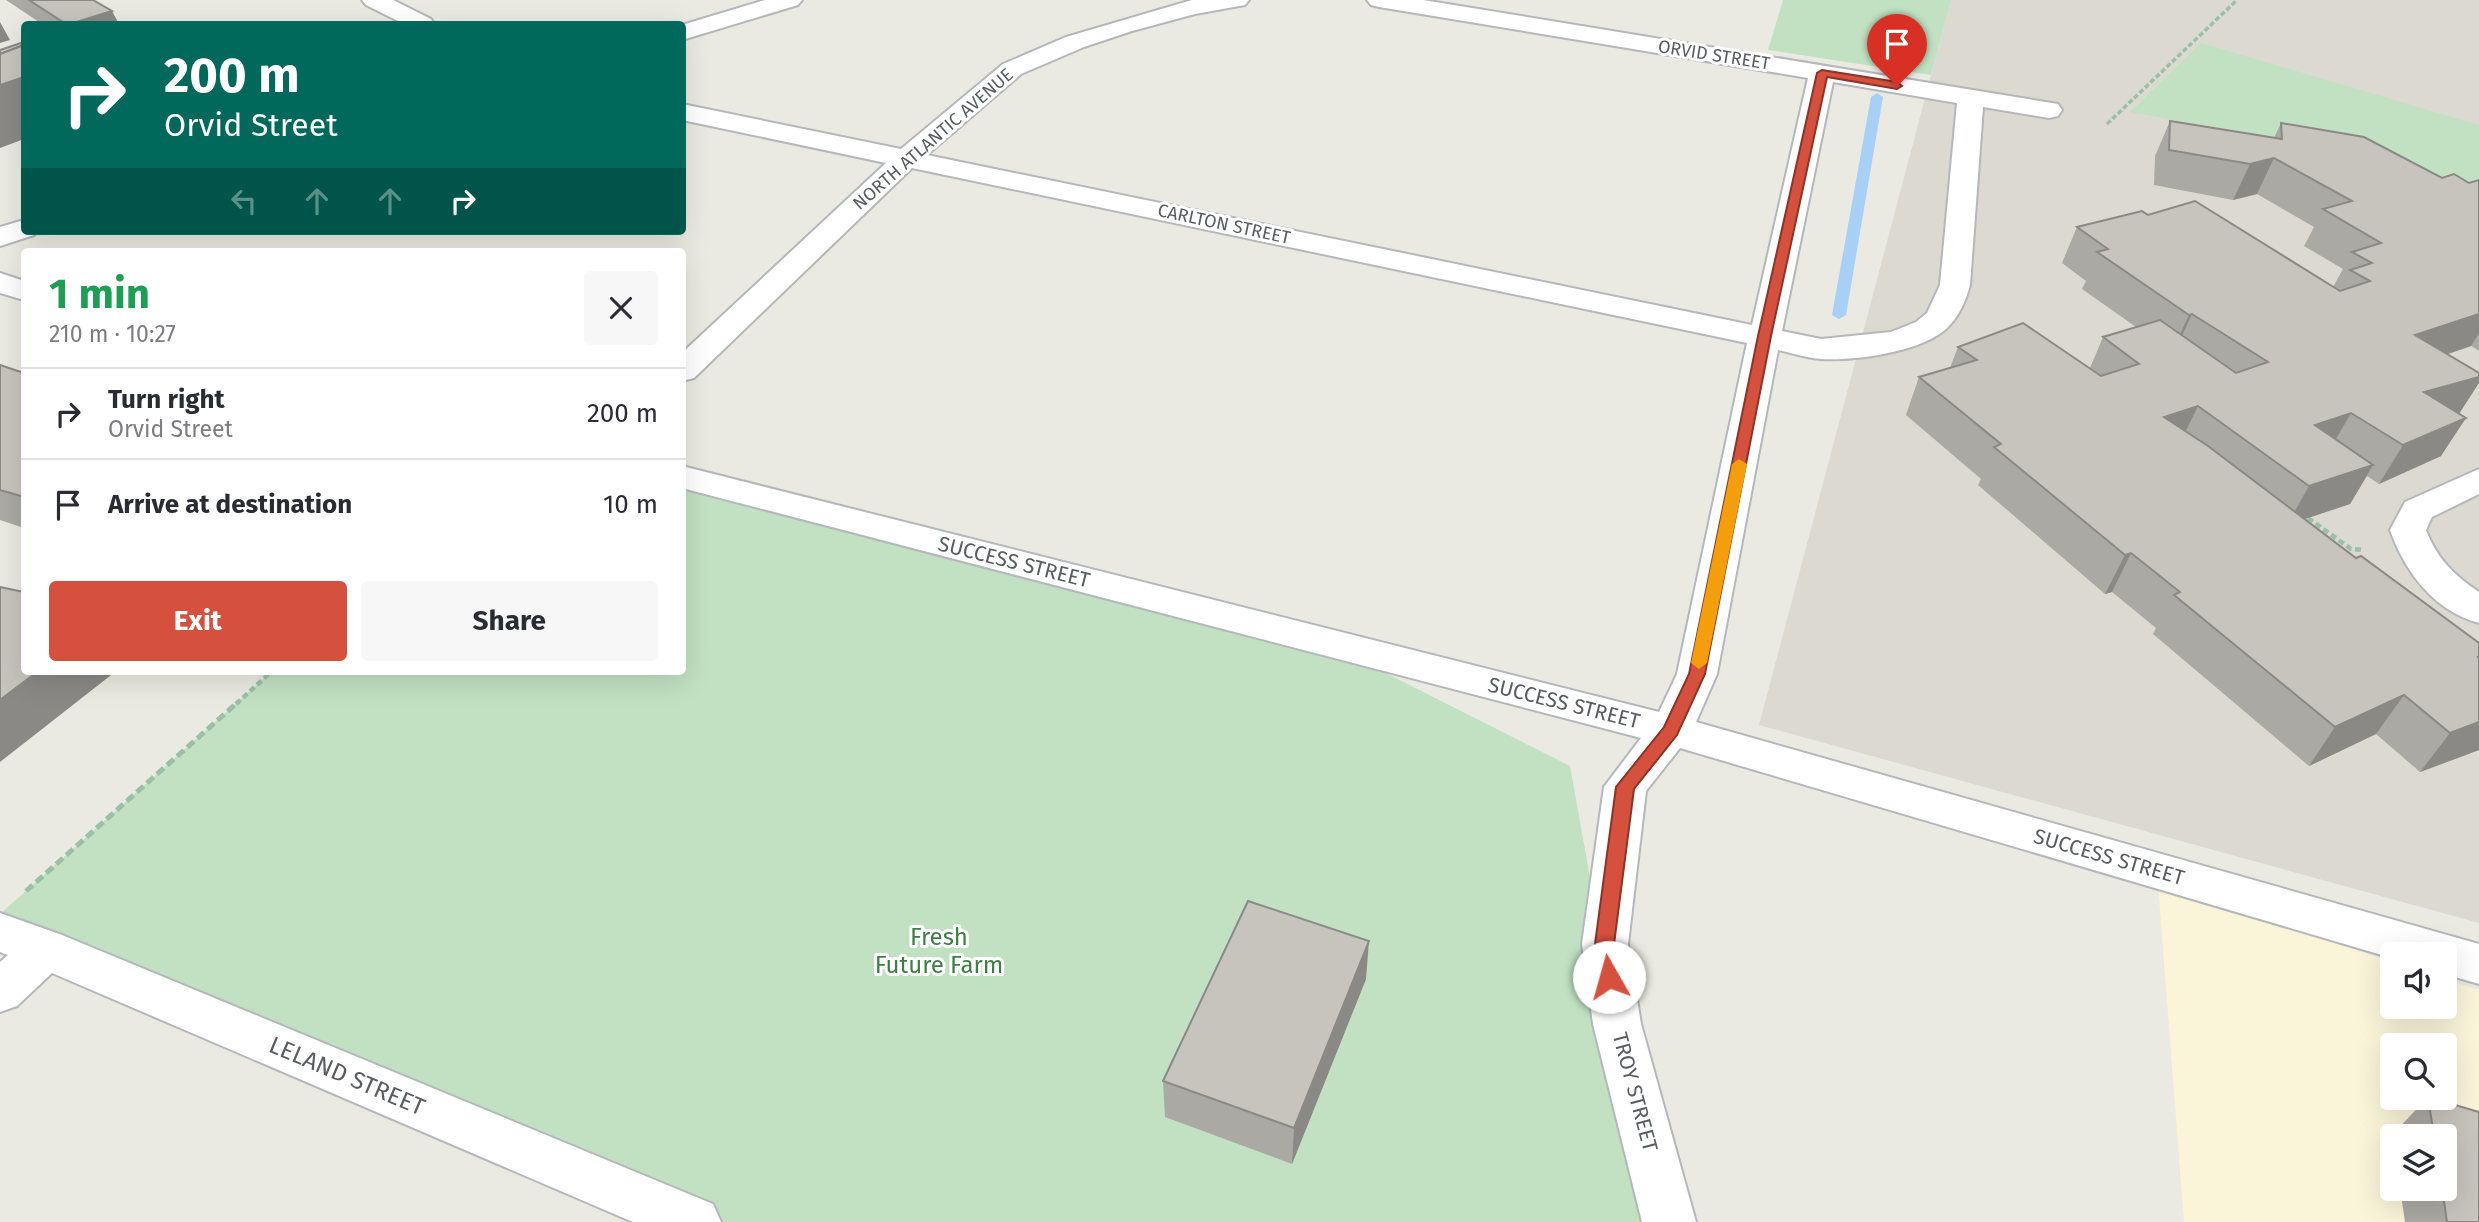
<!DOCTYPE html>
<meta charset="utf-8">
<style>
body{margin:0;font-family:"Fira Sans",sans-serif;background:#f7f7f7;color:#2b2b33;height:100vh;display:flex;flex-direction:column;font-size:26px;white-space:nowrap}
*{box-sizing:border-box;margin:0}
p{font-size:23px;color:#7c7c81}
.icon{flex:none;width:38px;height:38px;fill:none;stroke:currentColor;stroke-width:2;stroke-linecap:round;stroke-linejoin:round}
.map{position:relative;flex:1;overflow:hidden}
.drawer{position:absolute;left:21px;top:248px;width:665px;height:427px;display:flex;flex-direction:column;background:#fff;border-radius:7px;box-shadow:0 7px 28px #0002}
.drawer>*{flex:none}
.guide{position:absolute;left:21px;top:21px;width:665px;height:214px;border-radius:7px;box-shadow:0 7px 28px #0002;background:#00695c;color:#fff;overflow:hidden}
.tools{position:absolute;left:2380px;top:942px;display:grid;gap:14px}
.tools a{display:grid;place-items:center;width:77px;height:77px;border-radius:7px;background:#fff;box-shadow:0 7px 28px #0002;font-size:35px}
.pin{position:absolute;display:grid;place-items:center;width:60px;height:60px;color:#fff;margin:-72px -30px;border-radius:50% 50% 50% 0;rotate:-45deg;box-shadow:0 0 7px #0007}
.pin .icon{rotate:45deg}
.me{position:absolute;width:77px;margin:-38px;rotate:353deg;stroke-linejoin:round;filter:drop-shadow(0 0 5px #0008)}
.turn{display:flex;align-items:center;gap:24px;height:147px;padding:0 28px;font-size:32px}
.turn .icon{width:91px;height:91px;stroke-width:2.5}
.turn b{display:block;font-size:49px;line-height:60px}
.lanes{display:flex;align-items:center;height:66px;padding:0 28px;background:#0003;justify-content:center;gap:35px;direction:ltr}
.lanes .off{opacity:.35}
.round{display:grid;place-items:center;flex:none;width:74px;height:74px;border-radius:7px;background:#f7f7f7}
.summary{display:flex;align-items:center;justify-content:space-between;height:119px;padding:0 28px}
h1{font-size:42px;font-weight:700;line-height:52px;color:#1e9e55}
.cta{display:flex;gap:14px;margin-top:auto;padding:14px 28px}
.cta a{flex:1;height:80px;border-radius:7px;background:#d6513d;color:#fff;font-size:28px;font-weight:700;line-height:80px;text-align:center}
.cta a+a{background:#f7f7f7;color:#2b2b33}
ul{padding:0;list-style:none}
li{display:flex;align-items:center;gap:21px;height:91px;padding:0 28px;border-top:2px solid #e1e1e2}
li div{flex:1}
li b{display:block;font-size:26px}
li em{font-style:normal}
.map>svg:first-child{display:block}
.commercial{fill:#faf4d9;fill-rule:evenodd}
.education{fill:#dbd9d0}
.green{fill:#c1e1c2}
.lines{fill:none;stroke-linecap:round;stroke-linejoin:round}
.stream{fill:#a8cff5;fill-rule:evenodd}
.street-casing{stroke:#b4b7bb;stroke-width:4}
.path-far2{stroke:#9ac1a8;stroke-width:3.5;stroke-dasharray:5 2.5;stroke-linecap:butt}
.path-far1{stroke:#9ac1a8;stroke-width:4.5;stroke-dasharray:6 3.5;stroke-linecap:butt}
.path{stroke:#9ac1a8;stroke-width:5;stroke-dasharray:9 4.5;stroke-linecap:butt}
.street{fill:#fff;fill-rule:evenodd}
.wall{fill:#aba9a3}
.shaded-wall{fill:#8b8985}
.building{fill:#c7c4be;stroke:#8b8985;stroke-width:2}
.route{fill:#d6513d;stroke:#8b3528;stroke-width:2}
.slow{fill:#f59e0b}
.labels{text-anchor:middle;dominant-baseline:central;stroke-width:6;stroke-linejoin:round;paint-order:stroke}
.far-street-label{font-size:18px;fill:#5a5d61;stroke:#fff}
.street-label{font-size:21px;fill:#5a5d61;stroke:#fff}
.near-park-label{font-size:24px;fill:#3d7e43;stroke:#fff}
.near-street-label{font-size:24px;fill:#5a5d61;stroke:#fff}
</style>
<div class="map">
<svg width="2479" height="1222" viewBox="0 0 2479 1222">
<rect width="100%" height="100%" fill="#ebeae2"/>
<path class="commercial" d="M 2158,884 L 2392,962 L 2392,1006 L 2445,1006 L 2445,979 L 2479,990 L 2479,1222 L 2184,1222 ZM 2392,1045 L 2445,1045 L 2445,1097 L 2392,1097 ZM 2392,1136 L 2445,1136 L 2445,1188 L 2392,1188 Z"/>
<polygon class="education" points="1951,0 2479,0 2479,923 1759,725"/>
<g class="green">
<polygon points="1783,0 1951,0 1931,75 1768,50"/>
<polygon points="2201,43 2479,125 2479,222 2257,142 2257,135 2130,112"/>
<polygon points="683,478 1350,655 1570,766 1602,944 1667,1222 710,1222 0,914 271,672 682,672"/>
</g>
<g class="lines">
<polygon class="stream" points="1877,93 1883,97 1846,315 1839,319 1832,315 1871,97"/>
<g class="street-casing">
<g id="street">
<polygon points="362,0 393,0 431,19 434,24 404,24 366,5"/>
<polygon points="765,0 802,0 798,5 682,40 682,25"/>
<path d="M 1192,0 L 1249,0 L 1245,5 L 1195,14 L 1132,31 L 1084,47 L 1021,74 L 927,155 L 1752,325 L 1808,78 L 1379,7 L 1371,5 L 1367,0 L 1423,0 L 2058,104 L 2062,110 L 2058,116 L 2049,118 L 1983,107 L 1970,285 C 1966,300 1959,317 1947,328 C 1922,352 1855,361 1821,359 C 1807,358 1792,353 1778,350 L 1717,674 L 1696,722 L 2479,944 L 2479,984 L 2445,974 L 2445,954 L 2392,954 L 2392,958 L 1680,748 L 1646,791 L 1628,944 L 1641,1024 L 1696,1222 L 1642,1222 L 1593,1024 L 1582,944 L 1604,787 L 1641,738 L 682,488 L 682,466 L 1659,712 L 1677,674 L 1747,343 L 912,168 L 694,378 L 682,381 L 682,353 L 886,163 L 682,120 L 682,104 L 901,149 L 1003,64 L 1066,37 ZM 1833,82 L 1957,103 L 1940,285 L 1927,313 L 1916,322 L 1891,332 L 1821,339 L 1782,331 Z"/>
<polygon points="24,220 24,231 37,231 34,235 0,246 0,227"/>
<polygon points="0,273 24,281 24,300 0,293"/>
<path d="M 2479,469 L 2479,494 L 2432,517 L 2426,530 C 2437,559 2454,575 2479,592 L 2479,623 C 2434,611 2405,572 2390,530 L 2405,502 Z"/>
<polygon points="0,913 62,935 713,1204 721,1222 633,1222 52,973 17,1006 0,1012 0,962 8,955 0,952"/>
</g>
</g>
<polyline class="path-far2" points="2107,124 2237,0"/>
<g class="path-far1">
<polyline points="2308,518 2351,549 2363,550"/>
<polyline points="214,672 231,672"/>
<polyline points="236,704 271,672"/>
</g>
<polyline class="path" points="26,891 238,702"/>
<use href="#street" class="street"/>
</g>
<g class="wall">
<polygon points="6,0 93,0 119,24 42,24"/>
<polygon points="2170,121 2274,138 2281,123 2442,178 2469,183 2479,180 2479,351 2471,346 2447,354 2459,414 2441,456 2379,484 2367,476 2350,504 2304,519 2479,750 2420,772 2376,734 2309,766 2153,634 2156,628 2112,592 2105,594 1978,485 1981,479 1906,415 1919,377 1950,368 1958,347 2090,368 2103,337 2136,327 2082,289 2086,281 2062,263 2077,227 2148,215 2333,287 2343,269 2304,246 2314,227 2257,194 2233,200 2154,185 2155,156"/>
<polygon points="0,365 24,373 24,528 0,520"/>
<polygon points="1366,979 1292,1164 1165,1117 1163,1081"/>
<polygon points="2428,1097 2479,1112 2479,1222 2405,1222 2400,1188 2445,1188 2445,1136 2393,1136 2393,1134"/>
</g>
<g class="shaded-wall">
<polygon points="112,11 119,24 70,24"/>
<polygon points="0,22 10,40 0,43"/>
<polygon points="24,67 24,139 0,148 0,76"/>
<polygon points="2274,158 2257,194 2233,200 2250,164"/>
<polygon points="2192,314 2175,351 2172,352 2189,315"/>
<polygon points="2479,314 2479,333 2471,346 2393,373 2415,335"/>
<polygon points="2479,377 2479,383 2459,414 2424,392"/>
<polygon points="2198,406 2179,445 2164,417"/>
<polygon points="2351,413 2329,451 2315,425"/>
<polygon points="2466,418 2441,456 2379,484 2403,445"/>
<polygon points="2373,465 2350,504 2287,525 2309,486"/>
<polygon points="2131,553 2112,592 2105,594 2125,555"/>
<polygon points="37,672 115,672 0,762 0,700"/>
<polygon points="2404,695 2376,734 2309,766 2335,727"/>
<polygon points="2479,722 2479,750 2420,772 2450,733"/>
<polygon points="1369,941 1366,979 1292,1164 1294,1128"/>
</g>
<g class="building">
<polygon points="29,0 93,0 112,11 70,24 66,24"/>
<polygon points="24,42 24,45 0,54 0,50"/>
<polygon points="24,45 24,77 0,85 0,54"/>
<polygon points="2170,121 2282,139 2281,123 2364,137 2442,178 2454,174 2469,183 2479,180 2479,314 2415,335 2479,373 2479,377 2424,392 2466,418 2403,445 2351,413 2315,425 2373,465 2309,486 2198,406 2164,417 2208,446 2356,558 2361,556 2479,643 2479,657 2478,657 2479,659 2479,722 2450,733 2404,695 2335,727 2174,595 2180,592 2131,553 2125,555 1994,447 2001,444 1919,377 1977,360 1958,347 2023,323 2101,376 2139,364 2103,337 2160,320 2236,373 2268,362 2192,314 2189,315 2097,252 2108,249 2077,227 2142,211 2148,215 2195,201 2340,291 2370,281 2350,270 2372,263 2352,252 2381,243 2323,209 2352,201 2274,158 2250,164 2169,150"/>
<polygon points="0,365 24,373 24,497 0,490"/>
<polygon points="0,587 24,592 24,672 37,672 0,700"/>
<polygon points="1248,901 1369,941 1294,1128 1163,1081"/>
<polygon points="2428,1097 2479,1112 2479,1222 2447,1222 2442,1188 2445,1188 2445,1136 2434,1136"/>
</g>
<polygon class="route" points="1822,70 1897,82 1902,86 1897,89 1827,77 1771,336 1705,674 1677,735 1634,789 1614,944 1619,977 1616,983 1609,985 1602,983 1595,944 1616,787 1664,727 1689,674 1758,336 1817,73"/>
<polygon class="slow" points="1739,459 1747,464 1707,663 1699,669 1691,663 1732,464"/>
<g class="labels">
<g class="far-street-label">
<text transform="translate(1714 55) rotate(9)">ORVID STREET</text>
<text transform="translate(933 139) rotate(-41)">NORTH ATLANTIC AVENUE</text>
<text transform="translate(1224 224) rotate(12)">CARLTON STREET</text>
</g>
<g class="street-label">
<text transform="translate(1014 562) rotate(14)">SUCCESS STREET</text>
<text transform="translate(1564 703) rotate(14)">SUCCESS STREET</text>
<text transform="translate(2109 857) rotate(16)">SUCCESS STREET</text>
<text transform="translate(1635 1092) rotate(75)">TROY STREET</text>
</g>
<g class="near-park-label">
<text x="939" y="937">Fresh<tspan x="939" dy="28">Future Farm</tspan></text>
</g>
<g class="near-street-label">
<text transform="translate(347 1076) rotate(23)">LELAND STREET</text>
</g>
</g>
</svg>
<div class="tools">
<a><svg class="icon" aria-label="sound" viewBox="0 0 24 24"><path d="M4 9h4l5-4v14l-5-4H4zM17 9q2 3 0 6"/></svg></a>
<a><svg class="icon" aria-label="search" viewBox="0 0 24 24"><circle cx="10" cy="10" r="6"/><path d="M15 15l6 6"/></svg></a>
<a><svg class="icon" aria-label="layers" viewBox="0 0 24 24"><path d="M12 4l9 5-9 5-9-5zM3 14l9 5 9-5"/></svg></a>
</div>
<div class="pin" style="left:1897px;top:86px;background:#d93025"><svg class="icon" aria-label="arrive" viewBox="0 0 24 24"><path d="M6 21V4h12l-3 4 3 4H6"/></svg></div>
<svg class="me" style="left:1609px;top:977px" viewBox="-20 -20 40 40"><circle r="19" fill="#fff"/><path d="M0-13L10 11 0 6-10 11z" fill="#d6513d"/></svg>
<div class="guide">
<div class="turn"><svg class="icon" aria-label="right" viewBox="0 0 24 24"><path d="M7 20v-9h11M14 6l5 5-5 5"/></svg><div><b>200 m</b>Orvid Street</div></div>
<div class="lanes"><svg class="icon off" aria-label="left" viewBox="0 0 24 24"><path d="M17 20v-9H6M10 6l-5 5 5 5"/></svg><svg class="icon off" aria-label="ahead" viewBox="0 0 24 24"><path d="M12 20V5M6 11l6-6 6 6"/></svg><svg class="icon off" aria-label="ahead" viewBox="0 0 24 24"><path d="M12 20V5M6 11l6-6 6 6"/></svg><svg class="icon" aria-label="right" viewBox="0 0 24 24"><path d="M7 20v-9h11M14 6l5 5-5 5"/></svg></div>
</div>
<section class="drawer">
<div class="summary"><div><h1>1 min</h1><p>210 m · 10:27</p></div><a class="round"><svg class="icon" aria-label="close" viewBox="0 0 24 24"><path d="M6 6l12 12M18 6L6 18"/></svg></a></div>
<ul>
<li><svg class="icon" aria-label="right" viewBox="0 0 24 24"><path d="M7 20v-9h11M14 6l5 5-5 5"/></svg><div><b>Turn right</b><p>Orvid Street</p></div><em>200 m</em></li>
<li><svg class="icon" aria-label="arrive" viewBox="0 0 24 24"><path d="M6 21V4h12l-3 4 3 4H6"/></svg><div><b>Arrive at destination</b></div><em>10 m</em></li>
</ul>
<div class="cta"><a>Exit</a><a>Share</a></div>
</section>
</div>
